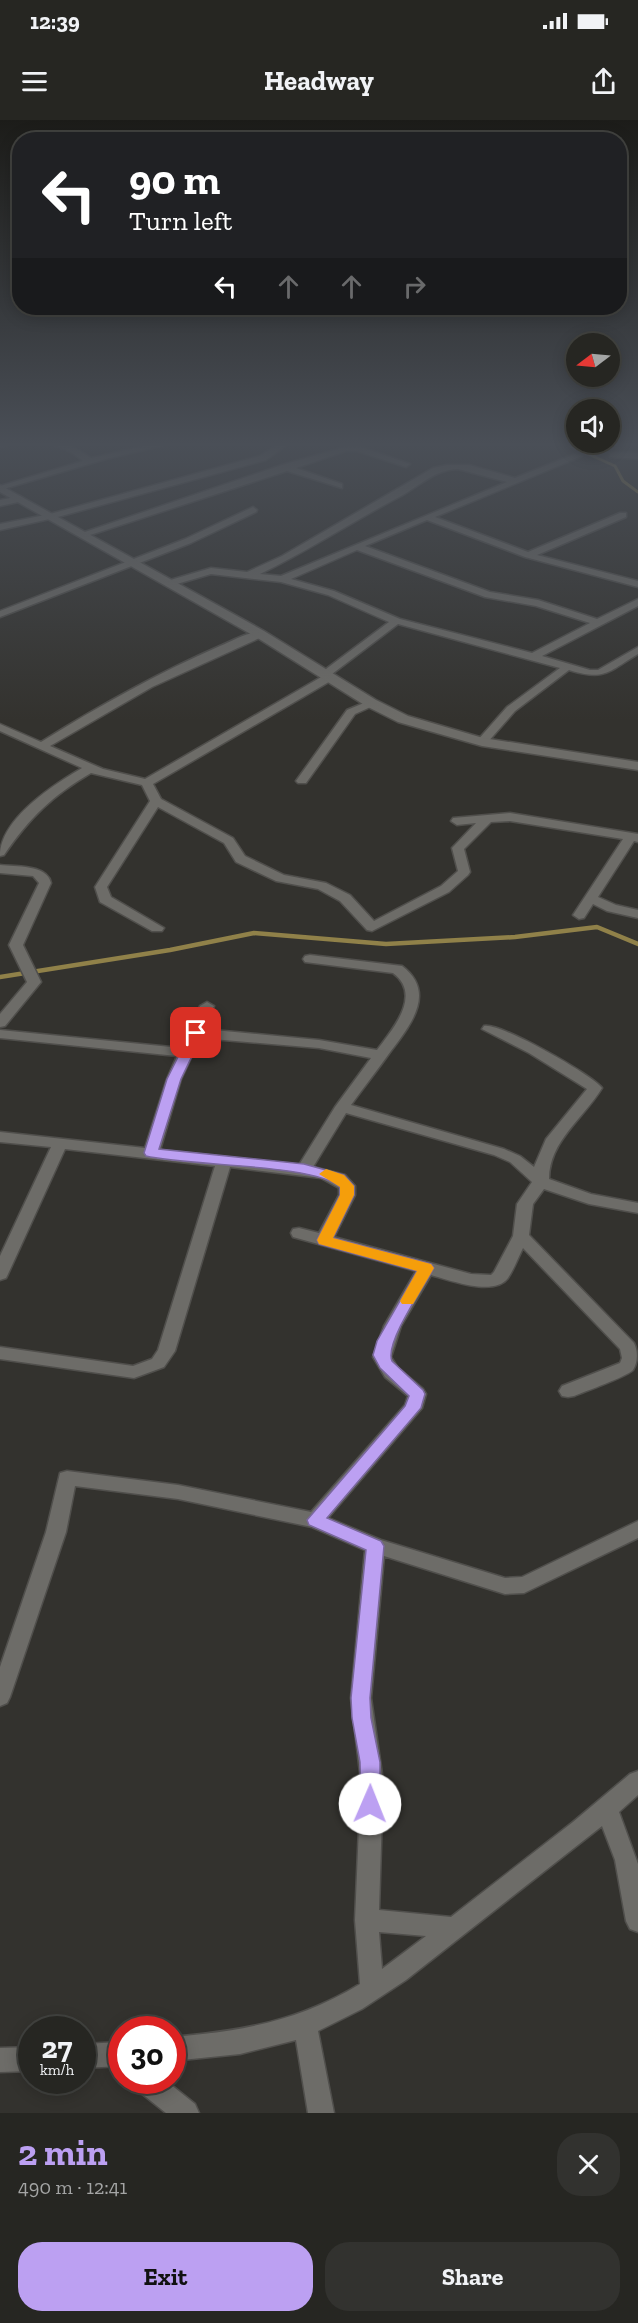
<!DOCTYPE html>
<meta charset="utf-8">
<style>
body{margin:0;font-family:"Zilla Slab",serif;background:#32322f;color:#f1f3f6;height:100vh;display:flex;flex-direction:column;font-size:22px;white-space:nowrap}
*{box-sizing:border-box;margin:0}
p{font-size:20px;color:#a4a5a5}
.icon{flex:none;width:33px;height:33px;fill:none;stroke:currentColor;stroke-width:2;stroke-linecap:round;stroke-linejoin:round}
.map{position:relative;height:1993px;overflow:hidden}
.panel{display:flex;flex-direction:column;background:#262622;flex:1}
.panel>*{flex:none}
.top-card{position:absolute;left:12px;top:12px;width:615px;height:183px;border-radius:24px;box-shadow:0 3px 15px #0003,0 0 0 2px #424340;background:#202124;color:#fff;overflow:hidden}
.needle{width:39px;rotate:254deg}
.fabs{position:absolute;left:566px;top:213px;display:grid;gap:12px}
.fabs a{display:grid;place-items:center;width:54px;height:54px;border-radius:50%;background:#262622;box-shadow:0 3px 15px #0003,0 0 0 2px #424340;font-size:30px}
.speed{position:absolute;left:18px;top:1896px;display:flex;gap:12px;font-size:30px;font-weight:700;text-align:center}
.speed>*{display:grid;place-content:center;width:78px;height:78px;border-radius:50%;background:#262622;box-shadow:0 3px 15px #0003,0 0 0 2px #424340;line-height:1}
.speed small{font-size:15px;font-weight:400}
.speed .limit{border:9px solid #d22;background:#fff;color:#111}
.pin{position:absolute;display:grid;place-items:center;width:51px;height:51px;color:#fff;margin:-26px;border-radius:12px;box-shadow:0 3px 9px #0006}
.me{position:absolute;width:66px;margin:-33px;rotate:1deg;stroke-linejoin:round;filter:drop-shadow(0 0 4px #0008)}
.turn{display:flex;align-items:center;gap:21px;height:126px;padding:0 18px;font-size:27px}
.turn .icon{width:78px;height:78px;stroke-width:2.5}
.turn b{display:block;font-size:42px;line-height:51px}
.lanes{display:flex;align-items:center;height:57px;padding:0 18px;background:#0003;justify-content:center;gap:30px;direction:ltr}
.lanes .off{opacity:.35}
.round{display:grid;place-items:center;flex:none;width:63px;height:63px;border-radius:24px;background:#32322f}
.head{display:flex;align-items:center;justify-content:space-between;height:102px;padding:0 18px}
h1{font-size:36px;font-weight:700;line-height:45px;color:#bca0f2}
.cta{display:flex;gap:12px;margin-top:auto;padding:12px 18px}
.cta a{flex:1;height:69px;border-radius:24px;background:#bca0f2;color:#111;font-size:24px;font-weight:700;line-height:69px;text-align:center}
.cta a+a{background:#32322f;color:#f1f3f6}
.status{display:flex;justify-content:space-between;align-items:center;height:42px;padding:0 30px;background:#262622;direction:ltr}
.status svg{height:16px;fill:currentColor}
header{display:flex;justify-content:space-between;align-items:center;height:78px;padding:0 18px;background:#262622;font-size:27px;font-weight:700}
.map>svg:first-child{display:block}
.lines{fill:none;stroke-linecap:round;stroke-linejoin:round}
.stream-far1{stroke:#908149;stroke-width:3}
.stream{stroke:#908149;stroke-width:4.5}
.street-casing{stroke:#504f4c;stroke-width:3}
.secondary-casing{stroke:#504f4c;stroke-width:3}
.street{fill:#6d6c68;fill-rule:evenodd}
.secondary{fill:#6d6c68;fill-rule:evenodd}
.route{fill:#bca0f2;stroke:#7a689d;stroke-width:1.5}
.slow{fill:#f59e0b}
</style>
<div class="status"><b>12:39</b><svg viewBox="0 0 49 12"><path d="M0 12V9h3v3zM5 12V6h3v6zM10 12V3h3v9zM15 12V0h3v12zM26 1h20v11H26zM47 4h2v5h-2z"/></svg></div>
<header><svg class="icon" aria-label="menu" viewBox="0 0 24 24"><path d="M4 6h16M4 12h16M4 18h16"/></svg>Headway<svg class="icon" aria-label="share" viewBox="0 0 24 24"><path d="M12 15V3M7 8l5-5 5 5M5 13v7h14v-7"/></svg></header>
<div class="map">
<svg width="638" height="1993" viewBox="0 0 638 1993">
<rect width="100%" height="100%" fill="#33322e"/>
<g class="lines">
<polyline class="stream-far1" points="568,321 568,325 615,346 623,361 638,372"/>
<polyline class="stream" points="0,857 170,830 254,813 386,824 515,817 597,807 638,824"/>
<g class="street-casing">
<g id="street">
<polygon points="5,321 18,321 0,327 0,322"/>
<path d="M 45,321 C 63,321 77,328 91,338 L 166,321 L 181,321 L 106,339 L 0,370 L 0,366 L 83,341 L 71,332 Z"/>
<polygon points="283,321 292,321 266,340 54,398 0,410 0,404 50,394 260,336"/>
<polygon points="345,327 361,327 410,344 406,347 357,331 346,331 296,348 342,364 342,368 287,351 87,416 79,414 282,345"/>
<polygon points="613,332 638,333 638,339 610,337 610,333"/>
<path d="M 575,334 L 582,336 L 435,397 L 528,432 L 620,393 L 626,393 L 626,397 L 537,435 L 638,461 L 638,467 L 525,437 L 427,400 L 365,426 L 490,472 L 538,480 L 597,499 L 638,479 L 638,486 L 542,536 L 590,550 L 598,550 L 638,527 L 638,534 C 608,552 605,561 569,550 L 515,591 L 486,624 L 482,625 L 476,622 L 507,587 L 560,548 L 398,504 L 332,554 L 335,557 L 334,559 L 153,664 L 161,679 L 233,718 L 245,736 L 284,755 L 326,763 L 350,775 L 374,801 L 441,766 L 458,751 L 452,728 L 476,703 L 457,705 L 451,701 L 453,698 L 510,693 L 638,714 L 638,722 L 634,721 L 598,777 L 616,785 L 638,790 L 638,798 L 607,791 L 593,784 L 584,798 L 579,799 L 573,795 L 623,719 L 510,701 L 491,702 L 464,729 L 470,752 L 468,755 L 449,772 L 372,811 L 367,810 L 340,781 L 318,769 L 276,761 L 236,742 L 224,723 L 158,687 L 107,767 L 111,777 L 164,808 L 162,811 L 152,811 L 100,782 L 95,767 L 150,681 L 142,665 L 91,653 C 52,676 30,697 4,735 L 0,736 C 0,699 53,665 82,648 L 0,611 L 0,604 L 41,622 C 99,586 158,553 220,526 C 232,521 251,510 264,512 L 264,516 L 152,567 L 50,626 L 103,649 L 145,659 L 323,556 L 321,554 L 322,552 L 389,502 L 328,475 L 281,462 L 211,454 L 170,466 L 167,465 L 167,461 L 211,448 L 247,452 L 282,436 L 433,348 L 447,345 L 469,345 L 515,358 ZM 458,349 L 507,362 L 281,456 L 260,454 C 308,431 353,401 401,376 C 421,365 434,350 458,349 ZM 357,430 L 485,477 L 536,486 L 590,503 L 532,533 L 400,499 L 334,471 L 291,459 Z"/>
<polygon points="20,376 24,379 23,381 0,386 0,380"/>
<polygon points="253,387 257,390 256,392 191,423 0,497 0,491 185,419"/>
<polygon points="371,580 375,581 375,585 355,594 306,663 298,663 296,661 347,590"/>
<path d="M 0,745 C 15,747 47,744 51,763 L 23,825 L 41,862 L 5,906 L 0,907 L 0,894 L 27,862 L 9,825 L 39,763 L 33,756 L 0,753 Z"/>
<path d="M 310,835 L 402,846 C 439,874 407,909 388,935 C 376,952 363,968 351,985 L 504,1029 L 520,1036 L 534,1047 L 546,1019 L 587,969 L 529,933 L 482,909 L 484,906 C 499,902 591,954 602,968 C 584,998 549,1021 549,1059 L 591,1074 L 638,1083 L 638,1093 L 589,1084 L 544,1069 L 533,1084 L 529,1115 L 634,1223 C 638,1231 638,1242 633,1250 C 626,1257 586,1271 574,1276 L 568,1277 L 562,1276 L 559,1271 L 562,1266 L 620,1243 L 622,1238 L 620,1229 L 523,1128 C 518,1138 514,1149 508,1158 C 494,1177 449,1160 431,1155 L 401,1206 L 391,1237 L 398,1248 L 423,1269 L 426,1274 L 422,1288 L 328,1398 L 381,1420 L 505,1458 L 522,1457 L 638,1401 L 638,1418 L 524,1473 L 505,1474 L 384,1436 L 371,1578 L 383,1661 L 379,1790 L 451,1797 L 573,1702 L 630,1654 L 638,1651 L 638,1675 L 619,1692 L 638,1744 L 638,1812 L 630,1809 L 626,1801 L 615,1740 L 602,1706 L 406,1860 L 362,1889 L 318,1911 L 334,1993 L 308,1993 L 296,1920 L 240,1934 L 172,1941 L 172,1917 C 243,1911 299,1901 360,1864 L 355,1800 L 361,1661 L 351,1578 L 365,1430 L 312,1407 L 178,1379 L 75,1366 L 66,1412 L 10,1577 L 7,1583 L 0,1586 L 0,1547 L 46,1412 L 60,1353 L 67,1351 L 178,1365 L 311,1392 L 405,1285 L 408,1276 L 385,1257 L 373,1237 L 384,1206 L 416,1151 L 293,1117 L 291,1113 L 293,1109 L 299,1108 L 319,1113 L 339,1075 L 339,1068 L 321,1058 L 230,1047 L 175,1231 L 164,1247 L 134,1258 L 0,1239 L 0,1227 L 133,1246 L 152,1239 L 158,1230 L 215,1046 L 65,1029 L 8,1154 L 6,1158 L 0,1160 L 0,1136 L 51,1027 L 0,1022 L 0,1012 L 145,1028 L 167,959 L 177,936 L 0,918 L 0,910 L 181,928 L 200,886 L 207,882 L 214,886 L 203,909 L 319,920 L 377,930 C 392,910 423,875 393,853 L 305,842 L 303,839 L 305,836 ZM 200,918 L 319,928 L 371,938 L 335,987 L 299,1045 L 160,1030 L 181,959 ZM 346,993 L 494,1035 L 510,1042 L 532,1062 L 517,1084 L 513,1116 L 494,1152 L 491,1155 L 471,1154 L 334,1117 L 355,1075 L 355,1066 L 345,1055 L 313,1047 ZM 379,1812 L 426,1816 L 382,1849 Z"/>
<polygon points="122,1922 122,1946 82,1948 82,1924"/>
<polygon points="32,1927 32,1951 0,1952 0,1928"/>
<polygon points="133,1960 165,1960 195,1984 199,1993 166,1993 136,1969"/>
</g>
</g>
<g class="secondary-casing">
<polygon id="secondary" points="0,365 264,511 376,580 408,596 483,618 638,642 638,650 482,626 398,602 366,586 256,517 0,372"/>
</g>
<use href="#street" class="street"/>
<use href="#secondary" class="secondary"/>
</g>
<linearGradient id="sky" x2="0" y2="1"><stop stop-color="#1c1c19"/><stop offset="0.54" stop-color="#4a4f57"/><stop offset="1" stop-color="#4a4f57" stop-opacity="0"/></linearGradient>
<rect width="638" height="600" fill="url(#sky)"/>
<path class="route" d="M 196,909 L 203,913 L 181,959 L 159,1029 L 304,1044 L 344,1055 L 354,1066 L 354,1075 L 333,1118 L 431,1144 L 434,1148 C 424,1166 384,1224 392,1241 L 423,1270 L 425,1274 L 421,1288 L 327,1398 L 381,1421 L 384,1426 L 370,1578 L 371,1598 L 380,1642 L 380,1684 L 378,1691 L 370,1693 L 363,1691 L 361,1684 L 360,1642 L 352,1598 L 351,1578 L 366,1430 L 309,1405 L 307,1400 L 405,1286 L 409,1276 L 380,1248 L 373,1235 L 377,1221 L 417,1151 L 319,1124 L 317,1120 L 340,1075 L 340,1067 C 316,1044 186,1046 146,1036 L 144,1033 L 167,959 L 190,913 Z"/>
<polygon class="slow" points="326,1049 344,1055 354,1066 354,1075 333,1118 431,1144 434,1148 413,1184 402,1184 400,1181 417,1151 319,1124 317,1120 340,1075 340,1067 319,1054"/>
</svg>
<div class="fabs">
<a><svg class="needle" viewBox="-14 -14 28 28"><path d="M0-13l5 13h-10z" fill="#e53935"/><path d="M0 13l5-13h-10z" fill="#a4a5a5"/></svg></a>
<a><svg class="icon" aria-label="sound" viewBox="0 0 24 24"><path d="M4 9h4l5-4v14l-5-4H4zM17 9q2 3 0 6"/></svg></a>
</div>
<div class="speed"><div>27<small>km/h</small></div><div class="limit">30</div></div>
<div class="pin" style="left:196px;top:913px;background:#d93025"><svg class="icon" aria-label="arrive" viewBox="0 0 24 24"><path d="M6 21V4h12l-3 4 3 4H6"/></svg></div>
<svg class="me" style="left:370px;top:1684px" viewBox="-20 -20 40 40"><circle r="19" fill="#fff"/><path d="M0-13L10 11 0 6-10 11z" fill="#bca0f2"/></svg>
<div class="top-card">
<div class="turn"><svg class="icon" aria-label="left" viewBox="0 0 24 24"><path d="M17 20v-9H6M10 6l-5 5 5 5"/></svg><div><b>90 m</b>Turn left</div></div>
<div class="lanes"><svg class="icon" aria-label="left" viewBox="0 0 24 24"><path d="M17 20v-9H6M10 6l-5 5 5 5"/></svg><svg class="icon off" aria-label="ahead" viewBox="0 0 24 24"><path d="M12 20V5M6 11l6-6 6 6"/></svg><svg class="icon off" aria-label="ahead" viewBox="0 0 24 24"><path d="M12 20V5M6 11l6-6 6 6"/></svg><svg class="icon off" aria-label="right" viewBox="0 0 24 24"><path d="M7 20v-9h11M14 6l5 5-5 5"/></svg></div>
</div>
</div>
<section class="panel">
<div class="head"><div><h1>2 min</h1><p>490 m · 12:41</p></div><a class="round"><svg class="icon" aria-label="close" viewBox="0 0 24 24"><path d="M6 6l12 12M18 6L6 18"/></svg></a></div>
<div class="cta"><a>Exit</a><a>Share</a></div>
</section>
